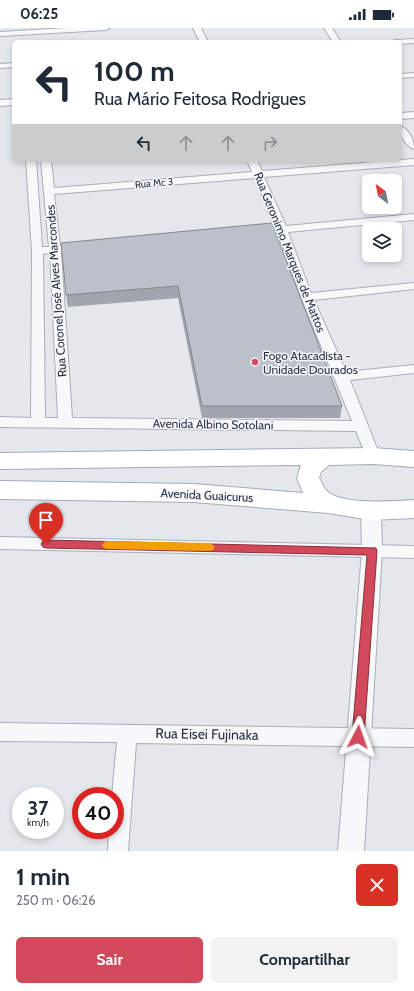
<!DOCTYPE html>
<html lang="pt">
<meta charset="utf-8">
<style>
body{margin:0;font-family:Cabin,sans-serif;background:#f2f2f3;color:#1f2937;height:100vh;display:flex;flex-direction:column;font-size:15px;white-space:nowrap}
*{box-sizing:border-box;margin:0}
p{font-size:13px;color:#747a83}
.icon{flex:none;width:22px;height:22px;fill:none;stroke:currentColor;stroke-width:2;stroke-linecap:round;stroke-linejoin:round}
.map{position:relative;height:823px;overflow:hidden}
.details{display:flex;flex-direction:column;background:#fff;flex:1}
.details>*{flex:none}
.guide{position:absolute;left:12px;top:12px;width:390px;height:122px;border-radius:6px;box-shadow:0 2px 6px #0003;background:#fff;color:#1f2937;overflow:hidden}
.needle{width:26px;rotate:328deg}
.fabs{position:absolute;left:362px;top:146px;display:grid;gap:8px}
.fabs a{display:grid;place-items:center;width:40px;height:40px;border-radius:6px;background:#fff;box-shadow:0 2px 6px #0003;font-size:20px}
.speed{position:absolute;left:12px;top:759px;display:flex;gap:8px;font-size:20px;font-weight:700;text-align:center}
.speed>*{display:grid;place-content:center;width:52px;height:52px;border-radius:50%;background:#fff;box-shadow:0 2px 6px #0003;line-height:1}
.speed small{font-size:10px;font-weight:400}
.speed .limit{border:6px solid #d22;background:#fff;color:#111}
.pin{position:absolute;display:grid;place-items:center;width:34px;height:34px;color:#fff;margin:-41px -17px;border-radius:50% 50% 50% 0;rotate:-45deg;box-shadow:0 0 4px #0007}
.pin .icon{rotate:45deg}
.me{position:absolute;width:44px;margin:-22px;rotate:4deg;stroke-linejoin:round;filter:drop-shadow(0 0 3px #0008)}
.turn{display:flex;align-items:center;gap:14px;height:84px;padding:0 16px;font-size:18px}
.turn .icon{width:52px;height:52px;stroke-width:2.5}
.turn b{display:block;font-size:28px;line-height:34px}
.lanes{display:flex;align-items:center;height:38px;padding:0 16px;background:#0003;justify-content:center;gap:20px;direction:ltr}
.lanes .off{opacity:.35}
.round{display:grid;place-items:center;flex:none;width:42px;height:42px;border-radius:6px;background:#f2f2f3}
.head{display:flex;align-items:center;justify-content:space-between;height:68px;padding:0 16px}
h1{font-size:24px;font-weight:700;line-height:30px}
.action{display:flex;gap:8px;margin-top:auto;padding:8px 16px}
.action a{flex:1;height:46px;border-radius:6px;background:#d1495b;color:#fff;font-size:16px;font-weight:700;line-height:46px;text-align:center}
.action a+a{background:#f2f2f3;color:#1f2937}
.status{display:flex;justify-content:space-between;align-items:center;height:28px;padding:0 20px;background:#fff;direction:ltr}
.status svg{height:11px;fill:currentColor}
.map>svg:first-child{display:block}
.lines{fill:none;stroke-linecap:round;stroke-linejoin:round}
.minor-casing{stroke:#a9aeb7;stroke-width:2}
.tertiary-casing{stroke:#a9aeb7;stroke-width:2}
.primary-casing{stroke:#a3abb8;stroke-width:2}
.minor{fill:#f7f8fa;fill-rule:evenodd}
.tertiary{fill:#f7f8fa;fill-rule:evenodd}
.primary{fill:#fff;fill-rule:evenodd}
.wall{fill:#a1a5ae}
.building{fill:#bbc0ca;stroke:#83868d}
.route{fill:#d1495b;stroke:#882f3b}
.slow{fill:#f59e0b}
.poi-dot{fill:#d1495b;stroke:#f4f6f9;stroke-width:1.5}
.labels{text-anchor:middle;dominant-baseline:central;stroke-width:3;stroke-linejoin:round;paint-order:stroke}
.far-street-label{font-size:10px;fill:#2b3445;stroke:#f4f6f9}
.street-label{font-size:12px;fill:#2b3445;stroke:#f4f6f9}
.poi-label{font-size:12px;fill:#2b3445;stroke:#f4f6f9;text-anchor:start}
.near-street-label{font-size:14px;fill:#2b3445;stroke:#f4f6f9}
</style>
<div class="status"><b>06:25</b><svg viewBox="0 0 49 12"><path d="M0 12V9h3v3zM5 12V6h3v6zM10 12V3h3v9zM15 12V0h3v12zM26 1h20v11H26zM47 4h2v5h-2z"/></svg></div>
<div class="map">
<svg width="414" height="823" viewBox="0 0 414 823">
<rect width="100%" height="100%" fill="#e4e7ec"/>
<g class="lines">
<g class="minor-casing">
<g id="minor">
<polygon points="67,0 110,0 106,2 0,8 0,4"/>
<polygon points="193,0 201,0 208,14 200,14"/>
<polygon points="324,0 332,0 341,14 333,14"/>
<polygon points="414,11 414,15 400,16 400,14 391,14 395,12"/>
<polygon points="14,35 14,39 0,40 0,36"/>
<polygon points="414,45 414,49 400,50 400,46"/>
<polygon points="14,71 14,77 0,78 0,72"/>
<polygon points="414,84 414,90 400,91 400,85"/>
<path d="M 400,98 C 409,101 414,112 414,121 C 405,118 400,107 400,98 Z"/>
<path d="M 414,131 L 414,137 L 264,149 L 286,198 L 414,186 L 414,192 L 288,204 L 311,265 L 414,255 L 414,261 L 314,272 L 346,344 L 414,337 L 414,345 L 350,352 L 380,428 L 378,432 L 373,433 L 368,432 L 356,403 L 0,399 L 0,389 L 31,390 L 32,223 L 26,132 L 36,132 L 42,219 L 49,219 L 41,132 L 51,132 L 54,160 L 252,144 L 247,132 L 257,132 L 262,143 ZM 255,150 L 275,199 L 257,201 L 252,204 L 257,207 L 278,205 L 301,269 L 352,393 L 72,390 L 61,224 L 80,222 L 85,219 L 80,216 L 60,218 L 54,166 ZM 50,225 L 58,390 L 45,390 L 43,226 Z"/>
<polygon points="0,509 414,518 414,530 0,521"/>
<polygon points="0,695 414,701 414,719 136,715 128,823 108,823 109,802 115,802 115,768 112,768 117,714 0,713"/>
</g>
</g>
<g class="tertiary-casing">
<polygon id="tertiary" points="371,476 378,478 381,483 382,523 364,823 338,823 362,523 361,483 364,478"/>
</g>
<g class="primary-casing">
<path id="primary" d="M 373,420 L 414,423 L 414,439 L 373,436 L 329,437 L 321,444 L 319,450 C 321,453 323,458 325,461 C 338,478 394,473 414,472 L 414,490 L 371,492 L 328,485 L 194,474 L 0,471 L 0,453 L 194,456 L 303,465 L 297,450 L 301,437 L 0,441 L 0,425 Z"/>
</g>
<use href="#minor" class="minor"/>
<use href="#tertiary" class="tertiary"/>
<use href="#primary" class="primary"/>
</g>
<polygon class="wall" points="272,195 342,378 340,390 202,390 178,270 68,279 66,267"/>
<polygon class="building" points="272,195 342,378 202,378 178,258 66,267 61,215"/>
<polygon class="route" points="46,512 376,520 377,523 364,709 362,713 358,715 353,713 352,709 367,527 46,520 43,519 41,516 43,513"/>
<polygon class="slow" points="107,513 210,515 213,517 215,519 213,522 210,523 107,521 104,520 102,517 104,514"/>
<circle class="poi-dot" cx="255" cy="334" r="4"/>
<g class="labels">
<g class="far-street-label">
<text transform="translate(154 155) rotate(-5)">Rua Mc 3</text>
</g>
<g class="street-label">
<text transform="translate(290 224) rotate(68)">Rua Geronimo Marques de Mattos</text>
<text transform="translate(56 263) rotate(-94)">Rua Coronel José Alves Marcondes</text>
<text transform="translate(213 396) rotate(1)">Avenida Albino Sotolani</text>
<text transform="translate(207 467) rotate(3)">Avenida Guaicurus</text>
</g>
<g class="poi-label">
<text x="263" y="327">Fogo Atacadista -<tspan x="263" dy="14">Unidade Dourados</tspan></text>
</g>
<g class="near-street-label">
<text transform="translate(207 706) rotate(1)">Rua Eisei Fujinaka</text>
</g>
</g>
</svg>
<div class="fabs">
<a><svg class="needle" viewBox="-14 -14 28 28"><path d="M0-13l5 13h-10z" fill="#e53935"/><path d="M0 13l5-13h-10z" fill="#747a83"/></svg></a>
<a><svg class="icon" aria-label="layers" viewBox="0 0 24 24"><path d="M12 4l9 5-9 5-9-5zM3 14l9 5 9-5"/></svg></a>
</div>
<div class="speed"><div>37<small>km/h</small></div><div class="limit">40</div></div>
<div class="pin" style="left:46px;top:516px;background:#d93025"><svg class="icon" aria-label="arrive" viewBox="0 0 24 24"><path d="M6 21V4h12l-3 4 3 4H6"/></svg></div>
<svg class="me" style="left:358px;top:709px" viewBox="-20 -20 40 40"><path d="M0-17L14 15 0 8-14 15z" fill="#d1495b" stroke="#fff" stroke-width="4"/></svg>
<div class="guide">
<div class="turn"><svg class="icon" aria-label="left" viewBox="0 0 24 24"><path d="M17 20v-9H6M10 6l-5 5 5 5"/></svg><div><b>100 m</b>Rua Mário Feitosa Rodrigues</div></div>
<div class="lanes"><svg class="icon" aria-label="left" viewBox="0 0 24 24"><path d="M17 20v-9H6M10 6l-5 5 5 5"/></svg><svg class="icon off" aria-label="ahead" viewBox="0 0 24 24"><path d="M12 20V5M6 11l6-6 6 6"/></svg><svg class="icon off" aria-label="ahead" viewBox="0 0 24 24"><path d="M12 20V5M6 11l6-6 6 6"/></svg><svg class="icon off" aria-label="right" viewBox="0 0 24 24"><path d="M7 20v-9h11M14 6l5 5-5 5"/></svg></div>
</div>
</div>
<section class="details">
<div class="head"><div><h1>1 min</h1><p>250 m · 06:26</p></div><a class="round" style="background:#d93025;color:#fff"><svg class="icon" aria-label="close" viewBox="0 0 24 24"><path d="M6 6l12 12M18 6L6 18"/></svg></a></div>
<div class="action"><a>Sair</a><a>Compartilhar</a></div>
</section>
